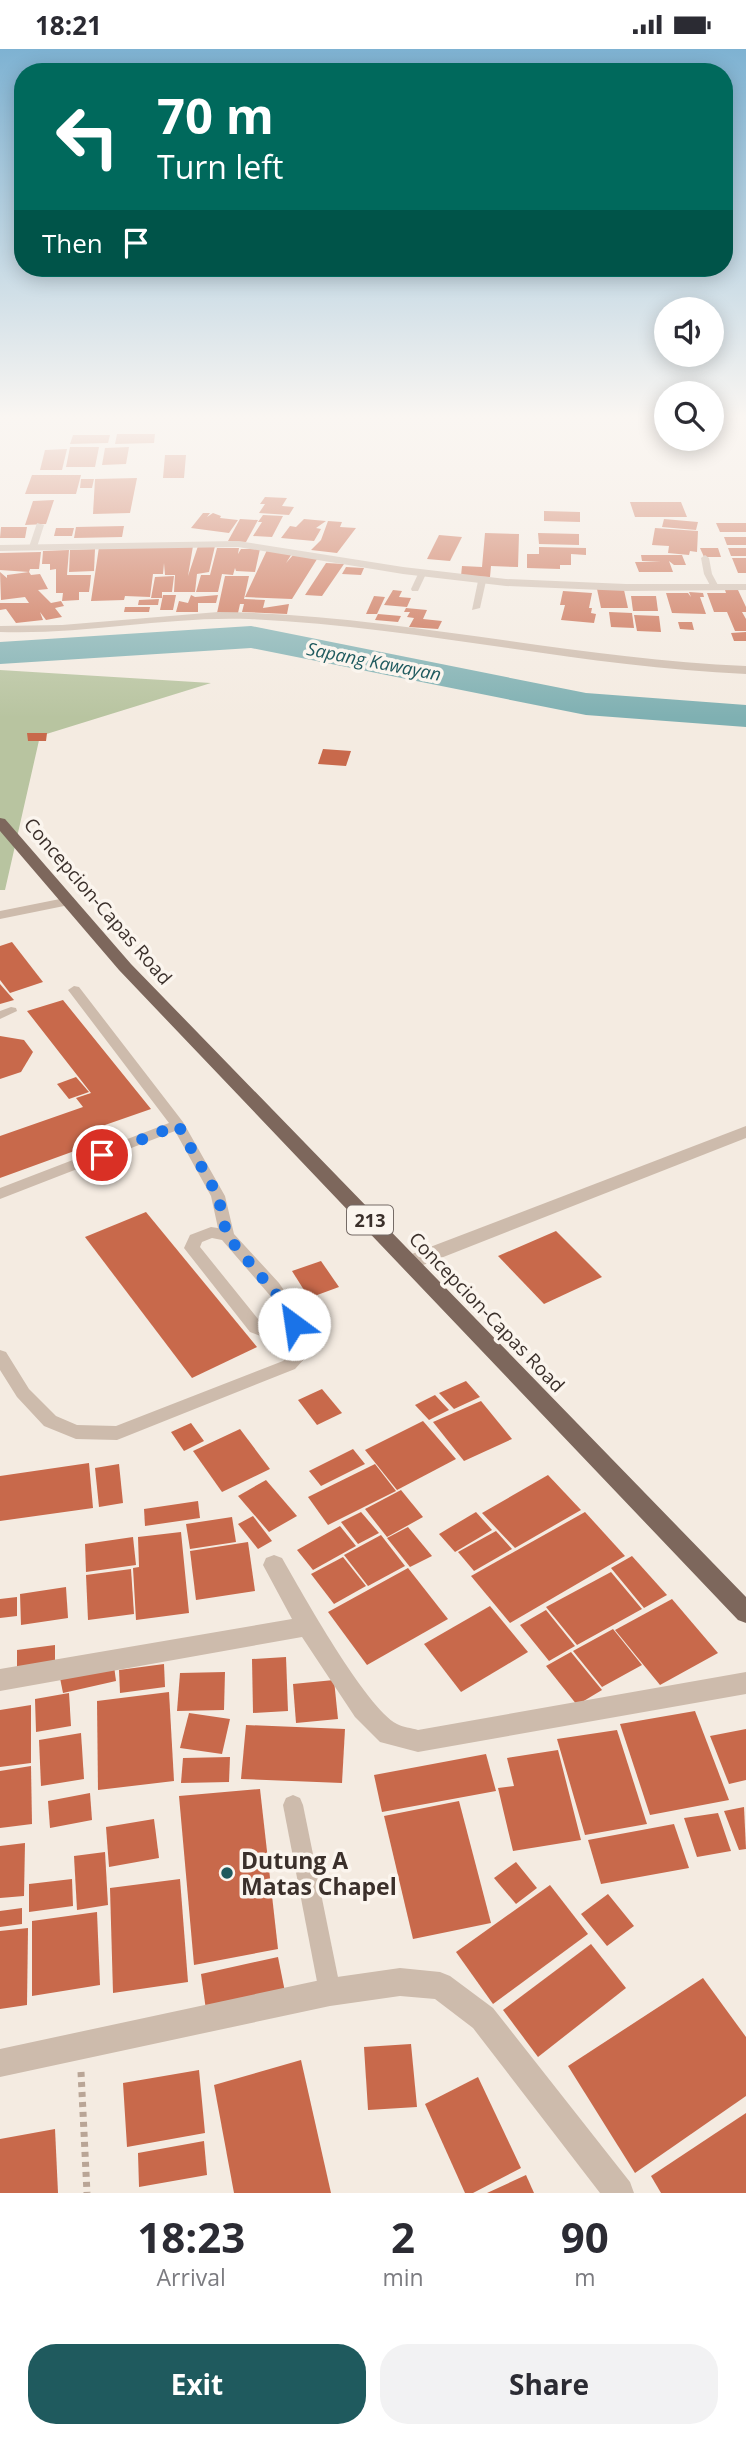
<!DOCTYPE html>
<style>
body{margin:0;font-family:"Open Sans",sans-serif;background:#f2f2f3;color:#2b2b33;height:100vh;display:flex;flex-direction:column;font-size:26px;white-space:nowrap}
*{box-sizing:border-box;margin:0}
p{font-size:23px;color:#7c7c81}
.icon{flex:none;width:38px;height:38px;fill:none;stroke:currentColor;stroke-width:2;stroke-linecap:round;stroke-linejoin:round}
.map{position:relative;height:2144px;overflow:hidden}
.panel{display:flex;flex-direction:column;background:#fff;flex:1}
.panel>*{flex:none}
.guide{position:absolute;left:14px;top:14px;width:719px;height:214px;border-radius:28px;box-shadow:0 4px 18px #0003;background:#00695c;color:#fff;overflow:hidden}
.buttons{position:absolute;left:654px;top:248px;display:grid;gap:14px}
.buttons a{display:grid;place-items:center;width:70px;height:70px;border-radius:50%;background:#fff;box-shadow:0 4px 18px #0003;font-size:35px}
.pin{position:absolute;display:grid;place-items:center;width:60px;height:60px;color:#fff;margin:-30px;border:4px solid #fff;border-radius:50%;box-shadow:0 2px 7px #0007}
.me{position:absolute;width:77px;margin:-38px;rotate:329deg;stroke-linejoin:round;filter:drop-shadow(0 0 5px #0008)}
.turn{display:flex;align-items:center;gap:24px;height:147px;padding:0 28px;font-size:32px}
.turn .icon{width:91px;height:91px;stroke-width:2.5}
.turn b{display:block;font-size:49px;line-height:60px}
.then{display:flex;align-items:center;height:66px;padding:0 28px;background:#0003;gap:14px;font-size:26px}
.eta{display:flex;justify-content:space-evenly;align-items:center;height:119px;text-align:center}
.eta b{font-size:42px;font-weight:700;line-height:49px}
.action{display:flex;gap:14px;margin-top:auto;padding:14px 28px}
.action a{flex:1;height:80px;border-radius:28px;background:#1f5a5e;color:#fff;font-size:28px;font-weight:700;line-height:80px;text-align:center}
.action a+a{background:#f2f2f3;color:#2b2b33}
.status{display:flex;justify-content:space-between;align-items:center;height:49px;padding:0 35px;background:#fff;direction:ltr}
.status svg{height:19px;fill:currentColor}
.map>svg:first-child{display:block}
.green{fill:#b8c4a0}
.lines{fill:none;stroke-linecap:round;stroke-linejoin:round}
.river{fill:#7fb0b2;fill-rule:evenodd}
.building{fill:#c8694b}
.path{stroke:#b9a596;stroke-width:7;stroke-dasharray:5 5;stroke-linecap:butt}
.lane{fill:#cdbbac;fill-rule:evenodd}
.street{fill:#cdbbac;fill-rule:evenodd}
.primary{fill:#7d675c;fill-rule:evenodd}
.route{stroke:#1a73e8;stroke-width:12;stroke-dasharray:0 21.6}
.poi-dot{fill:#1f5a5e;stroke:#fbf5ee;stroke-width:2.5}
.labels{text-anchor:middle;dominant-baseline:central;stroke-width:7;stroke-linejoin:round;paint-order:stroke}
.far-water-label{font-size:18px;font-style:italic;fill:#1f5a5e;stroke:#fbf5ee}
.shield{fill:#fbf5ee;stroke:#756b66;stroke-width:2}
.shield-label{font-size:18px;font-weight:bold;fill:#3b302b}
.street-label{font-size:19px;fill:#3b302b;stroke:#fbf5ee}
.near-poi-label{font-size:23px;font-weight:bold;fill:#3b302b;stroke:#fbf5ee;text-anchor:start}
</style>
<div class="status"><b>18:21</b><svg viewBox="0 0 49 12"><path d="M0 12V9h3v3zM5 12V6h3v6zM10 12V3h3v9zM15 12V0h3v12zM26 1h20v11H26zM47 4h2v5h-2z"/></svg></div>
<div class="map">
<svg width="746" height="2144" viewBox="0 0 746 2144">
<rect width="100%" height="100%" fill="#f4ebe1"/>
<polygon class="green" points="0,621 211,634 40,687 5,841 0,841"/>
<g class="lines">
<polygon class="river" points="251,577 586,644 746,656 746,678 586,666 251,599 0,615 0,593"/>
</g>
<g class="building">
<polygon points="117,385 155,385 154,394 115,395"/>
<polygon points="73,386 110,386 108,394 70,395"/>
<polygon points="70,398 99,398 95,418 66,418"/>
<polygon points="129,398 126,415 102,416 105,399"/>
<polygon points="67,400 62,421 40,421 45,401"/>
<polygon points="165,406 186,406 184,429 163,429"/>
<polygon points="32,426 81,426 76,445 25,445"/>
<polygon points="137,429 130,464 93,465 95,430"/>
<polygon points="81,430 94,430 92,439 80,439"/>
<polygon points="265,448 287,449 282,457 294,458 289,466 259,464 265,455 260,455"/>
<polygon points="54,451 46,475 25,476 33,452"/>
<polygon points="630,453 681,453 687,468 635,468"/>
<polygon points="544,462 580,463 580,473 544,472"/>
<polygon points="203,464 210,464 207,468 213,464 221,467 220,469 238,471 229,484 191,479"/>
<polygon points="263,466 283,467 272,488 253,487 262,473 258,473"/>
<polygon points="240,470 258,471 246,493 228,492"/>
<polygon points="304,470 326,472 316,479 321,480 314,492 281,489 290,477 296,478"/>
<polygon points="664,470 698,473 696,481 662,478"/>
<polygon points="328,472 342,473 340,478 356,479 337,504 311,501 321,491"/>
<polygon points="716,474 746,474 746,483 720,483"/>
<polygon points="124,477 122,488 74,489 76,478"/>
<polygon points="1,478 27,478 25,489 0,489"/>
<polygon points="56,479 74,479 72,487 54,487"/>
<polygon points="655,479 698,482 697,503 690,502 689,506 668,504 669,497 652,496"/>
<polygon points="485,484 519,485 518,518 491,517 490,528 461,527 462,517 482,518"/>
<polygon points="538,484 579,485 579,496 539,495"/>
<polygon points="439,486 462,488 450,512 427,510"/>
<polygon points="724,488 746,488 746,496 727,496"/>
<polygon points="193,497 188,527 198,497 215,497 209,523 197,525 195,543 174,543 175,526 165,526 164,514 163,525 153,525 150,548 125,547 124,551 91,552 99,498"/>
<polygon points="539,498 586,499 586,506 571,505 571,516 560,516 560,520 527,519 527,505 539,505"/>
<polygon points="217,499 239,499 238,505 241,500 260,500 255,523 236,522 235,519 233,526 222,525 218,543 196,543 201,526 210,526"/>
<polygon points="700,499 718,499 721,508 704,508"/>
<polygon points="728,499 746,499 746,507 731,507"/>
<polygon points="95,500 94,522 69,523 70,501"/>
<polygon points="69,501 67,526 91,526 90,536 89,543 79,543 79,551 62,552 63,544 56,544 56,520 50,521 50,515 42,515 43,502"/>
<polygon points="267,501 293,503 286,514 294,505 319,507 292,550 245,548"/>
<polygon points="41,503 39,520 30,520 29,523 0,521 0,504"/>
<polygon points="641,506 682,506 686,516 674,516 669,512 673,523 639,523 635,513 661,513 642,512"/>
<polygon points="732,509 746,509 746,524 738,524"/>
<polygon points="326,514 344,515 322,547 305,546"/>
<polygon points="346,518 364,519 361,526 342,525"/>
<polygon points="0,523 7,529 7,526 29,523 31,526 40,525 48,540 38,541 51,554 61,552 64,557 55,559 62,568 46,571 40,563 43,571 16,574 6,560 0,561 0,554 29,554 25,548 1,551"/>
<polygon points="174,527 172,543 162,543 162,549 151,549 155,528"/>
<polygon points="225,527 249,527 244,550 265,551 263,559 289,555 287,565 242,563 244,555 240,555 238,564 217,564"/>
<polygon points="597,540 624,541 628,559 601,559"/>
<polygon points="393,541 402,542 399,548 411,549 407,558 384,556"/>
<polygon points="725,541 738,541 746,558 746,563 742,563 746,570 746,582 735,582 727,563 714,563 707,544 726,544"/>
<polygon points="563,542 592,544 589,559 592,559 591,564 596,565 594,574 561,571 565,556 560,556"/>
<polygon points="689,543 703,544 704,548 700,548 706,565 672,564 666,544 688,544 691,548"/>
<polygon points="163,546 176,546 173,561 160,561"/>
<polygon points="191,546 195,548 218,546 216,554 198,554 198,563 176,563 179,552 188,554"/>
<polygon points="374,547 385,548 377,565 366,565"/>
<polygon points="631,547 656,547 658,562 633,562"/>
<polygon points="159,550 158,556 138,556 139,551"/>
<polygon points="125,558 150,558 149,563 124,563"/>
<polygon points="406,559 427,561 423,570 442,572 438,580 409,578 414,569 407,568 410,563 404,563"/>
<polygon points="609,563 632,564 634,579 611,578"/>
<polygon points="378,565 401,567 398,573 375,571"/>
<polygon points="634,566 659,567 661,583 637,582"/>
<polygon points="678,573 692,573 694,581 680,580"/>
<polygon points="746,583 746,592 734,592 731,584"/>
<polygon points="27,684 47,684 46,692 28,692"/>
<polygon points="323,700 351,702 346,717 318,715"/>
<polygon points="12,893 43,933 10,944 0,931 0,897"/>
<polygon points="0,935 14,951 0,955"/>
<polygon points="63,951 151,1060 105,1076 113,1088 0,1129 0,1087 83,1058 76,1049 91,1044 27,962"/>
<polygon points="0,987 24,991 33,1003 21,1023 0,1030"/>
<polygon points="76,1028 89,1043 69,1050 57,1035"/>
<polygon points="146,1163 257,1298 192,1329 85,1188"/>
<polygon points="556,1182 602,1228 544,1255 498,1207"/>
<polygon points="321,1212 339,1238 309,1249 292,1222"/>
<polygon points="466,1332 480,1348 454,1360 439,1344"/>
<polygon points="322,1340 342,1364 317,1376 298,1351"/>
<polygon points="435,1346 449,1361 429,1371 415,1356"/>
<polygon points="481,1352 512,1390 464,1412 433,1373"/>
<polygon points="423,1372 456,1410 397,1441 365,1401"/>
<polygon points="191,1374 204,1392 184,1402 171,1383"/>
<polygon points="240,1380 270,1420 222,1443 193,1402"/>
<polygon points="353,1400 365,1415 321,1437 309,1422"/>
<polygon points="89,1414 93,1459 0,1472 0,1427"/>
<polygon points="119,1415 123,1454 99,1458 95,1419"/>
<polygon points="375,1415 396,1442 328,1476 308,1448"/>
<polygon points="548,1426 581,1461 515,1499 482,1464"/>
<polygon points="266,1431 297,1467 269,1483 238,1447"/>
<polygon points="401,1441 423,1468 387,1488 365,1460"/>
<polygon points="198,1452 200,1469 145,1477 144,1460"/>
<polygon points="361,1463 379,1484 358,1495 341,1473"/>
<polygon points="476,1463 492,1481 455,1503 439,1485"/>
<polygon points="585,1463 625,1507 510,1574 471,1527"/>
<polygon points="253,1467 272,1492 258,1500 238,1475"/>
<polygon points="232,1468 236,1493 190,1500 186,1475"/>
<polygon points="340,1477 356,1497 313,1521 297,1501"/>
<polygon points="408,1478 432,1507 410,1518 387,1489"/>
<polygon points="496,1482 512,1500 474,1522 458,1503"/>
<polygon points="181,1483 189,1564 136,1571 133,1519 139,1518 138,1488"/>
<polygon points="381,1486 405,1517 368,1537 344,1506"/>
<polygon points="133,1488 136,1516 86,1523 85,1495"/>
<polygon points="248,1493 255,1542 196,1551 190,1502"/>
<polygon points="632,1507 667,1546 644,1559 611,1519"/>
<polygon points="343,1508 366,1537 334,1555 311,1525"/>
<polygon points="408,1519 448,1570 367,1616 328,1563"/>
<polygon points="131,1520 134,1565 88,1571 86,1526"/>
<polygon points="611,1523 642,1560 577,1596 546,1558"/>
<polygon points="66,1538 68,1569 21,1576 20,1545"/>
<polygon points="17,1548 17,1567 0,1569 0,1550"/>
<polygon points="672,1550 718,1604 660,1636 615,1581"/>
<polygon points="490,1557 528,1603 461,1643 424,1595"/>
<polygon points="546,1561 575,1597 549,1612 520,1576"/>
<polygon points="613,1580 642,1616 602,1638 573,1602"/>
<polygon points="55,1596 55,1615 17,1620 17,1601"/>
<polygon points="571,1603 602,1641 577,1656 546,1617"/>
<polygon points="286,1608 288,1662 253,1664 252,1610"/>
<polygon points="164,1615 165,1638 120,1644 119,1621"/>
<polygon points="114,1617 116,1632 63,1644 60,1629"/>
<polygon points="225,1623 224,1661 177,1662 180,1624"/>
<polygon points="334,1631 338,1670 296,1674 293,1635"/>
<polygon points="169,1643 174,1732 98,1741 97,1652"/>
<polygon points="69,1644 71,1677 36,1683 35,1650"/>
<polygon points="31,1656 31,1714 0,1718 0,1661"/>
<polygon points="695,1662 729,1751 650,1766 620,1675"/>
<polygon points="189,1664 230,1670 222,1705 180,1699"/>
<polygon points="246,1676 345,1680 342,1734 241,1730"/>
<polygon points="746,1680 746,1731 729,1735 710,1687"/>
<polygon points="617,1681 647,1775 585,1786 557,1690"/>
<polygon points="81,1684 84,1730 41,1737 39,1691"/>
<polygon points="558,1701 581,1791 513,1802 498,1739 514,1737 507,1709"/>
<polygon points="486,1705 496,1742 382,1763 374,1726"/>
<polygon points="230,1708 229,1733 181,1734 183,1709"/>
<polygon points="31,1717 32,1775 0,1779 0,1722"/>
<polygon points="260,1740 278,1900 194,1916 179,1747"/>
<polygon points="90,1744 92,1771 50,1779 48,1752"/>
<polygon points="459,1752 491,1874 413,1890 384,1767"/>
<polygon points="744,1758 746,1800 739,1801 724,1762"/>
<polygon points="718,1764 731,1802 697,1808 684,1769"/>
<polygon points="154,1770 159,1809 109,1818 106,1778"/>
<polygon points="674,1775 689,1819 601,1835 588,1791"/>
<polygon points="25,1794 24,1847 0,1849 0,1797"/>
<polygon points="105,1803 108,1856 77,1861 74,1807"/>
<polygon points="516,1813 537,1839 516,1855 494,1829"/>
<polygon points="72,1830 73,1857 29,1863 29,1835"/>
<polygon points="180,1830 188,1933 113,1944 110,1839"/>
<polygon points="550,1836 588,1885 493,1955 456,1903"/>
<polygon points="608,1845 634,1877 607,1897 581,1865"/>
<polygon points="22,1859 22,1875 0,1878 0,1862"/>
<polygon points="97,1863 100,1936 32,1947 32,1872"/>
<polygon points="28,1879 27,1956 0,1960 0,1882"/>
<polygon points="591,1895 626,1939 538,2008 503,1961"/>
<polygon points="278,1908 285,1943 206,1961 201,1925"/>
<polygon points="703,1929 746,1988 746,2047 635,2124 568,2017"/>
<polygon points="411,1995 417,2058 368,2061 364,1998"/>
<polygon points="301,2011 331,2144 234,2144 214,2036"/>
<polygon points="199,2021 205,2084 127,2098 123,2034"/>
<polygon points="478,2028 521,2119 473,2144 465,2144 425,2055"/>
<polygon points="746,2064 746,2144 661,2144 651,2127"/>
<polygon points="55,2080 58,2144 0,2144 0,2090"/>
<polygon points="204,2092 207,2126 139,2138 138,2104"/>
<polygon points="526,2126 534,2144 487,2144"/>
</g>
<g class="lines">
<polyline class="path" points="81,2023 87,2144"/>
<g class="lane">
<polygon points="37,474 44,476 37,498 33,501 29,498"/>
<polygon points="705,506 709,509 712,525 719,538 718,540 712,540 704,525 701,509"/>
<polygon points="419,523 426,525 418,542 412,542 411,540"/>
<polygon points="482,529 486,532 480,559 472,561 478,532"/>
<polygon points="70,848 74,849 74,855 0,870 0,862"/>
<path d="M 74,937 L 79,938 L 183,1073 L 225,1147 L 234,1185 L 279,1234 L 303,1269 L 310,1282 L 312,1294 L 306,1308 L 295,1320 L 117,1391 L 76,1390 L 44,1377 L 17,1348 L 0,1321 L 0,1301 L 6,1303 L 29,1340 L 56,1367 L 77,1376 L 116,1377 L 283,1312 C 293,1303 297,1298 294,1284 L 287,1289 L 271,1291 L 250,1283 L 184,1199 L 190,1186 L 211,1178 L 218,1179 L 211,1147 L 175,1082 L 0,1150 L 0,1139 L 169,1074 L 68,941 ZM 212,1189 L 222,1191 L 280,1258 L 285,1266 L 286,1273 C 278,1281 271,1281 262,1275 L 200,1198 L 202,1193 Z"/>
<polygon points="11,958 16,959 17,962 0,970 0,962"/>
<polygon points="293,1746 300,1749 303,1756 341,1943 338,1951 330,1954 322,1951 319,1943 283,1756 286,1749"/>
</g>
<g class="street">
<polygon points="238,492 403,518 506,530 626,535 746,535 746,541 626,542 506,537 403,525 238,498 0,502 0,496"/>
<path d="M 218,563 C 395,565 569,610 746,617 L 746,625 C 579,618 416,577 249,570 C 166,567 84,586 0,583 L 0,577 L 62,576 Z"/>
<polygon points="746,1077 746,1089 418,1218 404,1218 401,1213 404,1208"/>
<path d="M 274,1506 L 282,1509 C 302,1544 366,1659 397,1675 C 402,1678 412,1679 418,1681 L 746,1623 L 746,1645 L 418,1703 L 380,1693 L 355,1668 L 302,1588 L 0,1642 L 0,1620 L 292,1570 L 263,1516 L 266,1509 Z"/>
<polygon points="400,1919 440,1923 450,1927 493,1959 630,2133 634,2144 600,2144 473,1979 435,1950 400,1947 330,1957 0,2028 0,2000 330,1929"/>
</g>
<polygon class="primary" points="0,769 5,770 131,915 746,1548 746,1574 738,1571 119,921 0,782"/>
</g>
<linearGradient id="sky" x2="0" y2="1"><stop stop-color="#7eb2d2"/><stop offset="0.55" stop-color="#faf6f2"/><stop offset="1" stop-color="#faf6f2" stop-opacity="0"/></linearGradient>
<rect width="746" height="669" fill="url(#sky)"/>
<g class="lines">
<polyline class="route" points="102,1106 178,1076 218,1147 227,1187 293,1265 294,1275"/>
</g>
<circle class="poi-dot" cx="227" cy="1824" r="7"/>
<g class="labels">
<g class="far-water-label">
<text transform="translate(374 612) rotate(11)">Sapang Kawayan</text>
</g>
<rect class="shield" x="347" y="1156.5" width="46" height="29" rx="5"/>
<g class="shield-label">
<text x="370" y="1171">213</text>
</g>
<g class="street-label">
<text transform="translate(98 852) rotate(49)">Concepcion-Capas Road</text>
<text transform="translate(487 1263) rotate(46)">Concepcion-Capas Road</text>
</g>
<g class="near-poi-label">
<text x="241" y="1811">Dutung A<tspan x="241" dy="26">Matas Chapel</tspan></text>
</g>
</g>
</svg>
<div class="buttons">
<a><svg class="icon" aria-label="sound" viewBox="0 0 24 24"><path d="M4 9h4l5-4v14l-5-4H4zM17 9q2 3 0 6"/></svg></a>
<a><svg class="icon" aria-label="search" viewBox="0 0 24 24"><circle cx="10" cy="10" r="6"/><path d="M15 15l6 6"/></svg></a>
</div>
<div class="pin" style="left:102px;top:1106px;background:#d93025"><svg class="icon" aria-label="arrive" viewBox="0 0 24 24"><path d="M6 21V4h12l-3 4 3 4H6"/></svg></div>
<svg class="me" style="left:294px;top:1275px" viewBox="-20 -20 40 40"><circle r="19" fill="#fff"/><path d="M0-13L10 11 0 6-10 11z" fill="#1a73e8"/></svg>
<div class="guide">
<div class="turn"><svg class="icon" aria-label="left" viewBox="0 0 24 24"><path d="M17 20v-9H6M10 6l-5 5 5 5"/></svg><div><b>70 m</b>Turn left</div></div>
<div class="then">Then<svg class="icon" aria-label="arrive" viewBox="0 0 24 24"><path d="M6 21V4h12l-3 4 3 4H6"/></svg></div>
</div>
</div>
<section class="panel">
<div class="eta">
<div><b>18:23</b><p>Arrival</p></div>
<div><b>2</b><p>min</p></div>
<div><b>90</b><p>m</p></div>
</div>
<div class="action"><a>Exit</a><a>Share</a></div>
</section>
